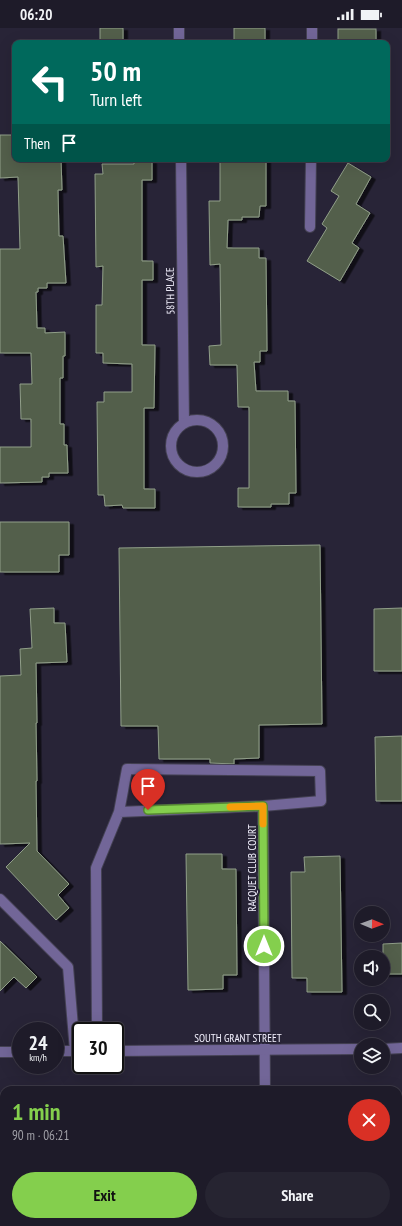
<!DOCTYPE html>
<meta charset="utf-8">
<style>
body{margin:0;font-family:"PT Sans Narrow",sans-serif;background:#262431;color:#f1f3f6;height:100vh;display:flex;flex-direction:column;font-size:15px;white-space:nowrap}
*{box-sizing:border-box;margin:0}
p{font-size:13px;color:#a1a1a8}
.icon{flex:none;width:22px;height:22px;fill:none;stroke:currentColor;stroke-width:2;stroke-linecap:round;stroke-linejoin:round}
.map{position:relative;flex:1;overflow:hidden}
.side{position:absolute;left:0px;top:1058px;width:402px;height:140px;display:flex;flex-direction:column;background:#1e1b29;border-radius:12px 12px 0 0;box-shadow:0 4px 16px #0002,0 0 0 1px #3c3946}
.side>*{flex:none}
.hud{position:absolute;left:12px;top:12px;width:378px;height:122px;border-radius:8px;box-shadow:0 4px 16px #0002,0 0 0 1px #3c3946;background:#00695c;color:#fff;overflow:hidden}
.needle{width:26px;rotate:91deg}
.tools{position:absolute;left:354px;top:878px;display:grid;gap:8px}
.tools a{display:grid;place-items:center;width:36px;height:36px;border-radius:50%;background:#1e1b29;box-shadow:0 4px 16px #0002,0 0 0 1px #3c3946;font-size:20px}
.speed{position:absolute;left:12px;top:994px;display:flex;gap:8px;font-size:20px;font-weight:700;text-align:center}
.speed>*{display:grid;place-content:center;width:52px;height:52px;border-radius:50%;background:#1e1b29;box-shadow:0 4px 16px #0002,0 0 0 1px #3c3946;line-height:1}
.speed small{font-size:10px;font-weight:400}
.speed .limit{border:2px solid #111;border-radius:6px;background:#fff;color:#111}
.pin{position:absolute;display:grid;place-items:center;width:34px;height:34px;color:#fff;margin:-41px -17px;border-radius:50% 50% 50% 0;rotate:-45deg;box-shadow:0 0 4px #0007}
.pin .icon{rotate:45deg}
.me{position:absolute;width:44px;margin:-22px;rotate:0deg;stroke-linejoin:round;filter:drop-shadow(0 0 3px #0008)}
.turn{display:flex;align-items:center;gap:14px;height:84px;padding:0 12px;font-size:18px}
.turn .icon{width:52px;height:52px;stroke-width:2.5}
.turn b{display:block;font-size:28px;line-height:34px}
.then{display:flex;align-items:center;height:38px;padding:0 12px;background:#0003;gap:8px;font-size:15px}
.round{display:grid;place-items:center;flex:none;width:42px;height:42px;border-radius:21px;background:#262431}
.head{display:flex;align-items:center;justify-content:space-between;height:68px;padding:0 12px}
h1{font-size:24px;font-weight:600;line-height:30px;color:#84cf4d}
.cta{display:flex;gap:8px;margin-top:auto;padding:8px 12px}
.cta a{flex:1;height:46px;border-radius:24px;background:#84cf4d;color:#111;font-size:16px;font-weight:600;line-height:46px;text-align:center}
.cta a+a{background:#262431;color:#f1f3f6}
.status{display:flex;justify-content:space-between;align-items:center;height:28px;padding:0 20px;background:#1e1b29;direction:ltr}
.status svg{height:11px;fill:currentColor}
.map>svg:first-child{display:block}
.building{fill:#525f4b;stroke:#919f89;filter:url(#shadow)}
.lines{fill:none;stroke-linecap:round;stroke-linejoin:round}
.minor-casing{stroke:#444153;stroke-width:12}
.minor{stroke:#726698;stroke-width:10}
.route-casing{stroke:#568732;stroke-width:10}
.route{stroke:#84cf4d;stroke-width:7}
.slow{stroke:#f59e0b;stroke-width:7}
.labels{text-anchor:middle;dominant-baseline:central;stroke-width:4;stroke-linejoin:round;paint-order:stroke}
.street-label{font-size:11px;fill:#f3f1fe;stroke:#282437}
</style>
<div class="status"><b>06:20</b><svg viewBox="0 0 49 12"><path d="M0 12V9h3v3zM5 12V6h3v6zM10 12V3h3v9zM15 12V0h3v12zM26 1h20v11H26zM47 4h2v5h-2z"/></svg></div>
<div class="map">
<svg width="402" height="1198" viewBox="0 0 402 1198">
<defs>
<filter id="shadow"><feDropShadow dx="4.5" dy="2.5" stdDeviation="0" flood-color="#0009"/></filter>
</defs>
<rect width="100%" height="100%" fill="#282437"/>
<g class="building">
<rect x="100" y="0" width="23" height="15"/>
<rect x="234" y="0" width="31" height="15"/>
<rect x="338" y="1" width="38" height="14"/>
<polygon points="0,107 15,107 15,131 61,131 62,162 58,162 59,208 63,208 66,255 47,255 47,260 38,260 38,264 36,264 37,300 45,300 45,305 65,304 65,328 63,328 63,350 60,350 60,396 64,396 64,417 67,417 67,419 68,445 49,445 49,449 42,449 42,454 0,455 0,419 31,419 31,391 21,391 20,356 32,356 31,325 0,325 0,221 20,221 18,149 0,150"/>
<polygon points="220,131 266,131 266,178 260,178 259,189 242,189 242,192 228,192 227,220 259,220 259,230 266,230 267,323 260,323 260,334 254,334 256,363 288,363 288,373 295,373 296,465 289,465 289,476 271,476 271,479 238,479 238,460 249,460 249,379 238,379 237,337 210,337 209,318 221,317 220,236 210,237 209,173 220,173"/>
<polygon points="134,133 152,133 152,152 142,152 142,233 153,233 153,252 142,252 142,317 155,317 154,380 144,380 144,461 155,461 155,480 123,480 122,477 105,478 104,467 98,467 97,374 104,374 104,364 132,364 132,336 103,335 103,325 96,325 96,277 102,277 103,238 96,239 95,146 103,146 102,136 134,136"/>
<polygon points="348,135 371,149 356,176 370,185 352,215 359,220 340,253 307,233 327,200 322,196 339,168 331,163"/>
<polygon points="0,494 69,494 69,527 59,527 59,544 0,544"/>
<polygon points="320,517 322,696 259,697 259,730 234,731 234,736 210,735 210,731 159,731 158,698 121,698 119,520"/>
<polygon points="54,580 54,595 65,595 67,634 36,635 37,695 36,695 37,753 36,753 37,823 69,856 58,867 69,880 56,892 6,839 30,815 0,816 0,648 21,647 20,621 32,620 30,581"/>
<polygon points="402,580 402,643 374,643 374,581"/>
<polygon points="402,708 402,773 376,773 375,709"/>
<polygon points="186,826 222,826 222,841 236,841 237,947 223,947 223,961 188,962"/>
<polygon points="340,828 342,964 307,964 307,950 292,950 291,844 305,844 304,829"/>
<polygon points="0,913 37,949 26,960 14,949 0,963"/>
<polygon points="402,915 402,946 383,946 383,916"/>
</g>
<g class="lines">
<g class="minor-casing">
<g id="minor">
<polyline points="179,0 179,15"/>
<polyline points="312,15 312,0"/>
<polyline points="181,131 184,395"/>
<polyline points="310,199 311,131"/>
<circle cx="197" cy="418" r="26"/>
<polyline points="263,778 265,1062"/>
<polyline points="0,871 68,939 75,1023"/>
<polyline points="97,1003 96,840 119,784 263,778 321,773 320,743 127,741 119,784"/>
<polyline points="383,1021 402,1020"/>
<polyline points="55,1023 81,1023"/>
<polyline points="115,1023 361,1021"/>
<polyline points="0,1024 21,1024"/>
<polyline points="398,1153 402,1153"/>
<polyline points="228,1194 229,1198"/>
<polyline points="268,1194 268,1198"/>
</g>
</g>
<use href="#minor" class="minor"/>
</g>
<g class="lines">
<g class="route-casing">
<polyline id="route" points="148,782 263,778 264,918"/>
</g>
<use href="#route" class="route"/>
<polyline class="slow" points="230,779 263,778 263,796"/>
</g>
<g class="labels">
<g class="street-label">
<text transform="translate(170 263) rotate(-91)">58TH PLACE</text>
<text transform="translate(252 840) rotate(-90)">RACQUET CLUB COURT</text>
<text x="238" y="1010">SOUTH GRANT STREET</text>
</g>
</g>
</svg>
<div class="tools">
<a><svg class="needle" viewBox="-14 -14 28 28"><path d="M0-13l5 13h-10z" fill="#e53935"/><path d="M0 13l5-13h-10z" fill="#a1a1a8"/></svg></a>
<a><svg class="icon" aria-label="sound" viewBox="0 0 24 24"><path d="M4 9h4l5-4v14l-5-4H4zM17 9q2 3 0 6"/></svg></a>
<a><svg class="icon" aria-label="search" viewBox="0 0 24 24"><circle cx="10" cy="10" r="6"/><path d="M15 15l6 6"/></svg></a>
<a><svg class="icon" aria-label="layers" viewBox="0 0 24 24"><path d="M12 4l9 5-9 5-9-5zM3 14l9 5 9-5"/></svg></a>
</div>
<div class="speed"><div>24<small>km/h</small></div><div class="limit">30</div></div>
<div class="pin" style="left:148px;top:782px;background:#d93025"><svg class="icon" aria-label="arrive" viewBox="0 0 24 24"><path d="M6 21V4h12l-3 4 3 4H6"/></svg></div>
<svg class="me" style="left:264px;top:918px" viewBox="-20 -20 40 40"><circle r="17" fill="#84cf4d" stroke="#fff" stroke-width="3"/><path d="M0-11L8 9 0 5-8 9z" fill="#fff"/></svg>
<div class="hud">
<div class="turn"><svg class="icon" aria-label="left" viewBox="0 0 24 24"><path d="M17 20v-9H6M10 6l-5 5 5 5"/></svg><div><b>50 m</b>Turn left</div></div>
<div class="then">Then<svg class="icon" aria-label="arrive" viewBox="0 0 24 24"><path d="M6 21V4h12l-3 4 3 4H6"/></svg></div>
</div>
<section class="side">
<div class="head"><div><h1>1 min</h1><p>90 m · 06:21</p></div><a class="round" style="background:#d93025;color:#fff"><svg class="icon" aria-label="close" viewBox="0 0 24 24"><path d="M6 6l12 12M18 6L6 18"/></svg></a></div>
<div class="cta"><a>Exit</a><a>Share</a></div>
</section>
</div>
